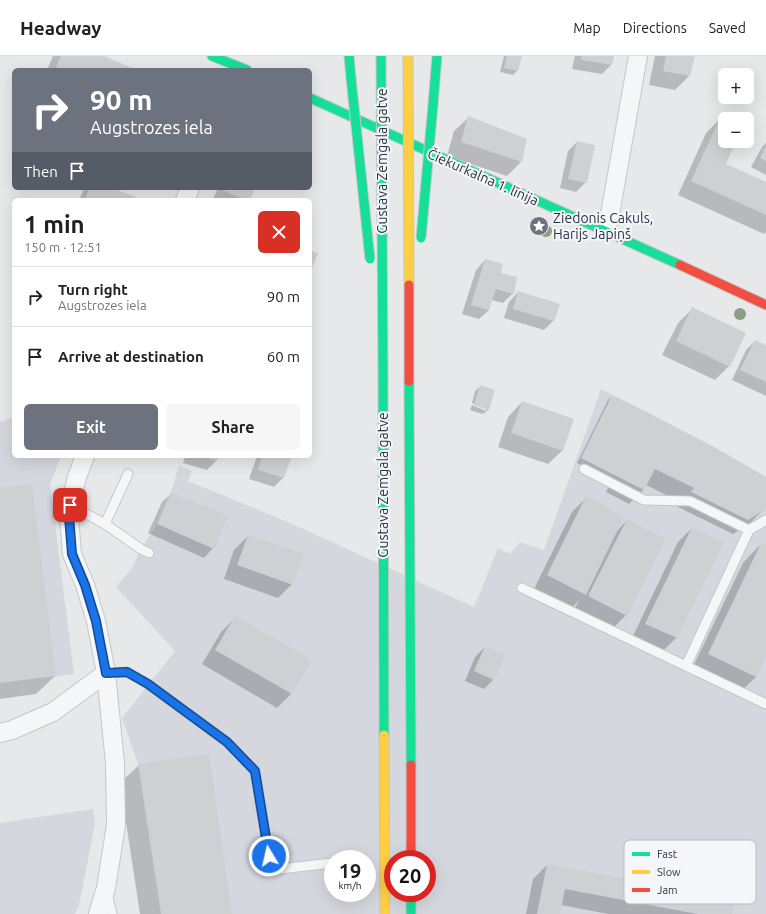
<!DOCTYPE html>
<meta charset="utf-8">
<style>
body{margin:0;font-family:Ubuntu,sans-serif;background:#f6f6f6;color:#202124;height:100vh;display:flex;flex-direction:column;font-size:15px;white-space:nowrap}
*{box-sizing:border-box;margin:0}
p{font-size:13px;color:#757577}
.icon{flex:none;width:22px;height:22px;fill:none;stroke:currentColor;stroke-width:2;stroke-linecap:round;stroke-linejoin:round}
.map{position:relative;flex:1;overflow:hidden}
.side{position:absolute;left:12px;top:142px;width:300px;height:260px;display:flex;flex-direction:column;background:#fff;border-radius:6px;box-shadow:0 4px 16px #0002}
.side>*{flex:none}
.top-card{position:absolute;left:12px;top:12px;width:300px;height:122px;border-radius:6px;box-shadow:0 4px 16px #0002;background:#6c737f;color:#fff;overflow:hidden}
.buttons{position:absolute;left:718px;top:12px;display:grid;gap:8px}
.buttons a{display:grid;place-items:center;width:36px;height:36px;border-radius:6px;background:#fff;box-shadow:0 4px 16px #0002;font-size:20px}
.speed{position:absolute;left:324px;top:794px;display:flex;gap:8px;font-size:20px;font-weight:700;text-align:center}
.speed>*{display:grid;place-content:center;width:52px;height:52px;border-radius:50%;background:#fff;box-shadow:0 4px 16px #0002;line-height:1}
.speed small{font-size:10px;font-weight:400}
.speed .limit{border:6px solid #d22;background:#fff;color:#111}
.pin{position:absolute;display:grid;place-items:center;width:34px;height:34px;color:#fff;margin:-17px;border-radius:8px;box-shadow:0 2px 6px #0006}
.me{position:absolute;width:44px;margin:-22px;rotate:351deg;stroke-linejoin:round;filter:drop-shadow(0 0 3px #0008)}
.turn{display:flex;align-items:center;gap:14px;height:84px;padding:0 12px;font-size:18px}
.turn .icon{width:52px;height:52px;stroke-width:2.5}
.turn b{display:block;font-size:28px;line-height:34px}
.then{display:flex;align-items:center;height:38px;padding:0 12px;background:#0003;gap:8px;font-size:15px}
.round{display:grid;place-items:center;flex:none;width:42px;height:42px;border-radius:6px;background:#f6f6f6}
.headline{display:flex;align-items:center;justify-content:space-between;height:68px;padding:0 12px}
h1{font-size:24px;font-weight:700;line-height:30px}
.action{display:flex;gap:8px;margin-top:auto;padding:8px 12px}
.action a{flex:1;height:46px;border-radius:6px;background:#6c737f;color:#fff;font-size:16px;font-weight:700;line-height:46px;text-align:center}
.action a+a{background:#f6f6f6;color:#202124}
ul{padding:0;list-style:none}
li{display:flex;align-items:center;gap:12px;height:60px;padding:0 12px;border-top:1px solid #e0e0e0}
li div{flex:1}
li b{display:block;font-size:15px}
li em{font-style:normal}
header{display:flex;align-items:center;gap:24px;box-sizing:border-box;height:56px;padding:0 20px;background:#fff;border-bottom:1px solid #e0e0e0}
header strong{font-size:19px}
nav{display:flex;gap:22px;margin-inline-start:auto;font-size:14px}
.map>svg:first-child{display:block}
.built{fill:#d4d7dd;fill-rule:evenodd}
.shadow{fill:#0003}
.building{fill:#ced0d3}
.lines{fill:none;stroke-linecap:round;stroke-linejoin:round}
.lane-casing{stroke:#c4c6c8;stroke-width:11}
.street-casing{stroke:#c4c6c8;stroke-width:20}
.fast-casing{stroke:#c4c6c8;stroke-width:11}
.slow-casing{stroke:#c4c6c8;stroke-width:11}
.jam-casing{stroke:#c4c6c8;stroke-width:11}
.lane{stroke:#f5f6f7;stroke-width:9}
.street{stroke:#f5f6f7;stroke-width:18}
.fast{stroke:#16e098;stroke-width:9}
.slow{stroke:#ffcf43;stroke-width:9}
.jam{stroke:#f24e42;stroke-width:9}
.fast-bridge-casing{stroke:#c2c5c8;stroke-width:11;stroke-linecap:butt}
.slow-bridge-casing{stroke:#c2c5c8;stroke-width:11;stroke-linecap:butt}
.jam-bridge-casing{stroke:#c2c5c8;stroke-width:11;stroke-linecap:butt}
.fast-bridge{stroke:#16e098;stroke-width:9}
.slow-bridge{stroke:#ffcf43;stroke-width:9}
.jam-bridge{stroke:#f24e42;stroke-width:9}
.tree{fill:#8a9e88}
.route-casing{stroke:#114b97;stroke-width:10}
.route{stroke:#1a73e8;stroke-width:7}
.labels{text-anchor:middle;dominant-baseline:central;stroke-width:4;stroke-linejoin:round;paint-order:stroke}
.street-label{font-size:14px;fill:#2b3445;stroke:#f4f6f9}
.poi-label{font-size:14px;fill:#2b3445;stroke:#f4f6f9;text-anchor:start}
.key{fill:#f4f6f9;stroke:#b8bcc3;stroke-width:1}
.key-label{font-size:11px;fill:#2b3445}
</style>
<header>
<strong>Headway</strong>
<nav><a>Map</a><a>Directions</a><a>Saved</a></nav>
</header>
<div class="map">
<svg width="766" height="858" viewBox="0 0 766 858">
<rect width="100%" height="100%" fill="#e6e8ea"/>
<g class="built">
<path d="M 601,333 L 651,358 L 714,391 L 766,421 L 766,858 L 161,858 L 138,708 L 122,662 L 175,595 L 116,531 L 132,512 L 141,493 L 157,468 L 171,436 L 179,410 L 192,415 L 188,425 L 288,466 L 474,551 L 498,492 L 510,498 L 520,486 L 544,494 ZM 333,803 L 367,803 L 367,837 L 333,837 ZM 393,803 L 427,803 L 427,837 L 393,837 Z"/>
<polygon points="14,361 14,400 61,400 50,428 74,618 0,627 0,366"/>
<polygon points="93,753 95,767 79,850 75,858 0,858 0,767"/>
</g>
<g class="shadow">
<polygon points="53,0 101,0 134,14 47,14"/>
<polygon points="504,0 521,0 517,15 513,19 500,16"/>
<polygon points="575,0 613,0 611,9 602,18 572,13"/>
<polygon points="655,0 694,0 689,20 675,34 649,29"/>
<polygon points="469,61 521,106 507,120 447,100 454,75"/>
<polygon points="720,63 725,65 725,85 735,85 724,108 766,127 766,176 764,178 678,139 706,77"/>
<polygon points="577,86 586,126 576,136 560,132 568,95"/>
<polygon points="766,87 766,119 751,111 762,91"/>
<polygon points="86,132 109,132 133,144 79,144 83,135"/>
<polygon points="218,132 254,132 249,144 215,144 213,143"/>
<polygon points="485,204 513,237 503,247 492,244 489,254 479,263 462,258 476,214"/>
<polygon points="518,236 554,264 544,274 504,262 509,246"/>
<polygon points="692,253 729,310 715,324 662,299 678,267"/>
<polygon points="755,285 766,290 766,340 732,324 746,294"/>
<polygon points="480,331 494,334 488,354 483,358 470,354 472,349 486,355 486,352 472,347 475,335"/>
<polygon points="612,340 766,422 766,449 763,454 748,469 733,478 678,451 680,446 646,429 643,434 629,448 606,436 612,424 577,407 608,344"/>
<polygon points="522,346 563,394 548,408 498,391 508,361"/>
<polygon points="185,400 218,400 216,405 207,414 183,407"/>
<polygon points="257,400 291,400 283,422 274,431 249,423"/>
<polygon points="0,433 55,620 36,638 0,643"/>
<polygon points="172,437 213,492 204,502 148,477 162,446"/>
<polygon points="586,442 617,475 627,464 626,559 612,573 574,554 579,544 571,553 534,533 572,456"/>
<polygon points="692,472 722,487 676,582 662,596 632,582 678,486"/>
<polygon points="248,480 292,528 278,542 224,523 234,494"/>
<polygon points="761,488 766,490 766,599 756,621 737,639 690,617 743,507"/>
<polygon points="235,562 292,637 277,652 202,608 221,576"/>
<polygon points="485,591 493,624 484,633 465,625 475,601"/>
<polygon points="139,709 231,858 140,858 120,727"/>
<polygon points="547,809 731,858 608,858 561,849 559,858 526,858 533,823"/>
</g>
<g class="building">
<polygon points="61,0 104,0 137,14 55,14"/>
<polygon points="507,0 522,0 518,15 504,12"/>
<polygon points="582,0 614,0 612,9 581,4"/>
<polygon points="666,0 695,0 690,20 663,15"/>
<polygon points="468,60 527,83 522,106 461,86"/>
<polygon points="720,62 725,64 725,85 736,85 726,108 766,126 766,159 691,125"/>
<polygon points="577,85 595,89 587,127 568,123"/>
<polygon points="766,90 766,105 760,102"/>
<polygon points="89,132 112,132 136,141 135,144 85,144"/>
<polygon points="223,132 255,132 250,144 246,144 222,134"/>
<polygon points="310,194 318,197 310,217"/>
<polygon points="485,203 503,208 501,217 517,221 514,238 496,233 489,254 471,249"/>
<polygon points="518,235 560,248 554,265 513,253"/>
<polygon points="692,251 746,277 730,311 676,285"/>
<polygon points="755,284 766,289 766,326 740,314"/>
<polygon points="480,329 495,334 489,354 474,349"/>
<polygon points="612,339 714,391 766,421 766,451 764,454 748,464 691,436 694,432 655,413 644,434 581,402"/>
<polygon points="522,345 574,363 563,395 511,377"/>
<polygon points="202,400 219,400 217,405"/>
<polygon points="262,400 292,400 284,422 258,414"/>
<polygon points="32,428 56,620 0,627 0,432"/>
<polygon points="171,436 228,460 214,493 157,468"/>
<polygon points="586,440 624,461 586,539 547,519"/>
<polygon points="627,463 666,483 627,560 588,540"/>
<polygon points="692,471 724,487 677,582 645,568"/>
<polygon points="248,479 304,498 293,529 237,509"/>
<polygon points="761,487 766,489 766,601 756,621 708,598"/>
<polygon points="235,560 312,604 292,638 215,594"/>
<polygon points="485,590 505,599 494,624 474,615"/>
<polygon points="209,698 232,858 161,858 138,708"/>
<polygon points="547,808 734,843 732,858 697,858 565,833 560,858 537,858"/>
</g>
<g class="lines">
<g class="lane-casing">
<g id="lane">
<polyline points="584,413 644,444 690,445 749,474"/>
<polyline points="70,449 105,468 141,493 149,497"/>
<polyline points="105,468 128,418"/>
<polyline points="522,532 766,648"/>
<polyline points="686,610 749,474 766,464"/>
<polyline points="106,617 127,616 148,628 227,686 255,715 271,814 332,807"/>
<polyline points="107,837 112,858"/>
</g>
</g>
<g class="street-casing">
<g id="street">
<polyline points="185,144 190,132"/>
<polyline points="605,175 609,164 638,0"/>
<polyline points="85,400 77,421 70,449 69,461 72,498 85,529 96,565 106,617 115,707 116,769 106,832 98,858"/>
<polyline points="0,677 12,674 53,656 106,617"/>
</g>
</g>
<g class="fast-casing">
<g id="fast">
<polyline points="212,0 247,14"/>
<polyline points="349,0 351,22"/>
<polyline points="310,42 680,209"/>
<polyline points="433,49 437,0"/>
<polyline points="383,321 384,679"/>
<polyline points="409,325 411,709"/>
<polyline points="411,837 411,858"/>
</g>
</g>
<g class="slow-casing">
<polyline id="slow" points="384,679 385,858"/>
</g>
<g class="jam-casing">
<g id="jam">
<polyline points="680,209 766,249"/>
<polyline points="411,709 411,803"/>
</g>
</g>
<use href="#lane" class="lane"/>
<use href="#street" class="street"/>
<use href="#fast" class="fast"/>
<use href="#slow" class="slow"/>
<use href="#jam" class="jam"/>
<g class="fast-bridge-casing">
<g id="fast-bridge">
<polyline points="381,0 383,321"/>
<polyline points="351,22 370,203"/>
<polyline points="421,182 433,49"/>
</g>
</g>
<g class="slow-bridge-casing">
<polyline id="slow-bridge" points="408,0 409,229"/>
</g>
<g class="jam-bridge-casing">
<polyline id="jam-bridge" points="409,229 409,325"/>
</g>
<use href="#fast-bridge" class="fast-bridge"/>
<use href="#slow-bridge" class="slow-bridge"/>
<use href="#jam-bridge" class="jam-bridge"/>
</g>
<g class="tree">
<circle cx="546" cy="175" r="6"/>
<circle cx="740" cy="258" r="6"/>
</g>
<g class="lines">
<g class="route-casing">
<polyline id="route" points="70,449 69,460 72,498 85,529 96,565 106,617 127,616 148,628 227,686 255,715 269,800"/>
</g>
<use href="#route" class="route"/>
</g>
<defs>
<g id="sight-disc" transform="scale(1)"><circle r="9.5" fill="#6c737f" stroke="#f4f6f9"/><path d="M0-6L1.8-2.2L6-1.7L2.9 1.2L3.7 5.4L0 3.3L-3.7 5.4L-2.9 1.2L-6-1.7L-1.8-2.2Z" fill="#fff"/></g>
</defs>
<g fill-rule="evenodd">
<use href="#sight-disc" x="539" y="170"/>
</g>
<g class="labels">
<g class="street-label">
<text transform="translate(382 105) rotate(-90)">Gustava Zemgala gatve</text>
<text transform="translate(483 121) rotate(24)">Čiekurkalna 1. līnija</text>
<text transform="translate(383 429) rotate(-90)">Gustava Zemgala gatve</text>
</g>
<g class="poi-label">
<text x="553" y="162">Ziedonis Cakuls,<tspan x="553" dy="16">Harijs Japiņš</tspan></text>
</g>
</g>
<rect x="624" y="784" width="132" height="64" rx="6" class="key"/>
<rect x="632" y="796" width="18" height="4" fill="#16e098"/>
<rect x="632" y="814" width="18" height="4" fill="#ffcf43"/>
<rect x="632" y="832" width="18" height="4" fill="#f24e42"/>
<g class="key-label">
<text x="657" y="802">Fast</text>
<text x="657" y="820">Slow</text>
<text x="657" y="838">Jam</text>
</g>
</svg>
<div class="buttons">
<a>+</a>
<a>−</a>
</div>
<div class="speed"><div>19<small>km/h</small></div><div class="limit">20</div></div>
<div class="pin" style="left:70px;top:449px;background:#d93025"><svg class="icon" aria-label="arrive" viewBox="0 0 24 24"><path d="M6 21V4h12l-3 4 3 4H6"/></svg></div>
<svg class="me" style="left:269px;top:800px" viewBox="-20 -20 40 40"><circle r="17" fill="#1a73e8" stroke="#fff" stroke-width="3"/><path d="M0-11L8 9 0 5-8 9z" fill="#fff"/></svg>
<div class="top-card">
<div class="turn"><svg class="icon" aria-label="right" viewBox="0 0 24 24"><path d="M7 20v-9h11M14 6l5 5-5 5"/></svg><div><b>90 m</b>Augstrozes iela</div></div>
<div class="then">Then<svg class="icon" aria-label="arrive" viewBox="0 0 24 24"><path d="M6 21V4h12l-3 4 3 4H6"/></svg></div>
</div>
<section class="side">
<div class="headline"><div><h1>1 min</h1><p>150 m · 12:51</p></div><a class="round" style="background:#d93025;color:#fff"><svg class="icon" aria-label="close" viewBox="0 0 24 24"><path d="M6 6l12 12M18 6L6 18"/></svg></a></div>
<ul>
<li><svg class="icon" aria-label="right" viewBox="0 0 24 24"><path d="M7 20v-9h11M14 6l5 5-5 5"/></svg><div><b>Turn right</b><p>Augstrozes iela</p></div><em>90 m</em></li>
<li><svg class="icon" aria-label="arrive" viewBox="0 0 24 24"><path d="M6 21V4h12l-3 4 3 4H6"/></svg><div><b>Arrive at destination</b></div><em>60 m</em></li>
</ul>
<div class="action"><a>Exit</a><a>Share</a></div>
</section>
</div>
